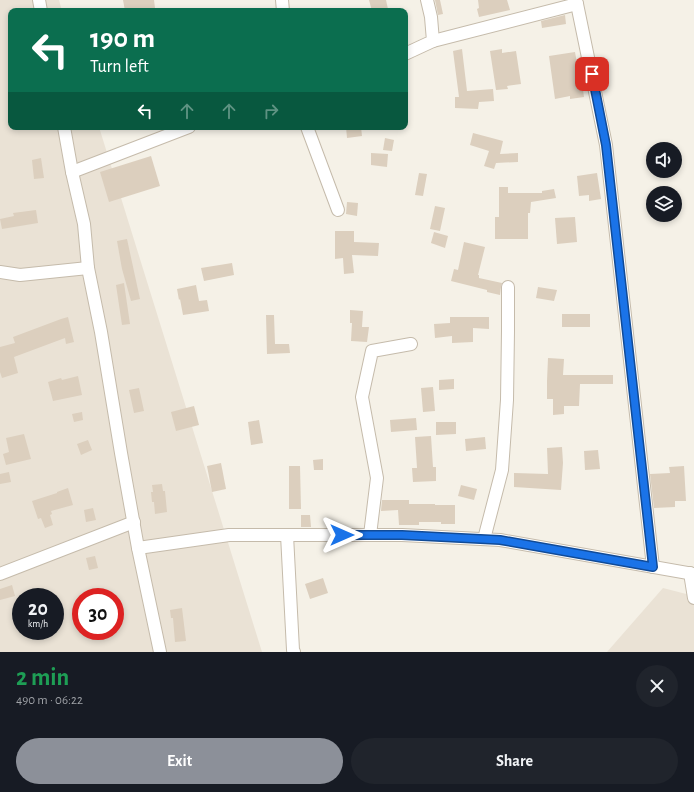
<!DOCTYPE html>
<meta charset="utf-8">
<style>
body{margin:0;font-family:"Alegreya Sans",sans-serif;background:#20242c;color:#f1f3f6;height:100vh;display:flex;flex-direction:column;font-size:15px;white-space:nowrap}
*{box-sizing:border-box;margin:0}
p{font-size:13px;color:#9ea1a6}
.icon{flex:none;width:22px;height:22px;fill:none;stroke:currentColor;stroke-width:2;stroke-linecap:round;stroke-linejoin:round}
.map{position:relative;height:652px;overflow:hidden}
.panel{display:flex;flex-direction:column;background:#171b24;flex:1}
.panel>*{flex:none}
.banner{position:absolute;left:8px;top:8px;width:400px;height:122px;border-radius:8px;box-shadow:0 2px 6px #0003;background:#0b6e4f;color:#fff;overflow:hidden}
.controls{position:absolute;left:646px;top:142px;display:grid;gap:8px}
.controls a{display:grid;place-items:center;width:36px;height:36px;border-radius:50%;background:#171b24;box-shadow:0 2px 6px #0003;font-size:20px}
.speed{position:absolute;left:12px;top:588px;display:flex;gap:8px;font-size:20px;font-weight:700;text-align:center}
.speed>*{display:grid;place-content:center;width:52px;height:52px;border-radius:50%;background:#171b24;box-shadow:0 2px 6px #0003;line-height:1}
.speed small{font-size:10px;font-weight:400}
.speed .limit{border:6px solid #d22;background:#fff;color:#111}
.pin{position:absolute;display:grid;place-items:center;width:34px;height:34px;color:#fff;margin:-17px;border-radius:8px;box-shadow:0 2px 6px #0006}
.me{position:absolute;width:44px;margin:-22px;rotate:90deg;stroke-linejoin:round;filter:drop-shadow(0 0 3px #0008)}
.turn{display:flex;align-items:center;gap:14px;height:84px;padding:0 16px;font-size:18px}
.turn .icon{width:52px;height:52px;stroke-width:2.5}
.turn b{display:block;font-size:28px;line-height:34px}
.lanes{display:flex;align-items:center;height:38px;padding:0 16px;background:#0003;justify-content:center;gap:20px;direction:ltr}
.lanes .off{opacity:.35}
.round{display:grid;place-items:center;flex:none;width:42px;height:42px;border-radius:21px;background:#20242c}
.overview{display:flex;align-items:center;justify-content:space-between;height:68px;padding:0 16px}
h1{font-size:24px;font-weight:600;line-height:30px;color:#1e9e55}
.action{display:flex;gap:8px;margin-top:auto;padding:8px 16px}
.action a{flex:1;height:46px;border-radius:24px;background:#8c9099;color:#fff;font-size:16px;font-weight:600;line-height:46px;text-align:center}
.action a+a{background:#20242c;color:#f1f3f6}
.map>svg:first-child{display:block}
.residential{fill:#eae2d5;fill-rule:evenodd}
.building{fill:#dccfbe}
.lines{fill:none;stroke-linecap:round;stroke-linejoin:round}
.minor-casing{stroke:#c5bbab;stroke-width:14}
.minor{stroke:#fff;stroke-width:12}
.route-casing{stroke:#114b97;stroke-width:10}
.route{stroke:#1a73e8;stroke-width:7}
</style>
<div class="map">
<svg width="694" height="652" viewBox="0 0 694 652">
<rect width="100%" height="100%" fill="#f5f1e7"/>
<g class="residential">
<path d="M 0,0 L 59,0 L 62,11 L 11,11 L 11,127 L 99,127 L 262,652 L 0,652 ZM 21,597 L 55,597 L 55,631 L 21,631 ZM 81,597 L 115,597 L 115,631 L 81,631 Z"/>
<polygon points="663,588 694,596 694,652 607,652"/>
</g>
<g class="building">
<polygon points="123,0 154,0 155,8 136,11 125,11"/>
<polygon points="369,0 386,0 388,9 380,11 372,11"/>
<polygon points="435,0 440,0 443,14 438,15"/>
<polygon points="478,0 507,0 510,10 479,17 477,9 479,8"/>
<polygon points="565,15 566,24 542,28 541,21"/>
<polygon points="462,49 467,91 493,89 494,101 479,102 478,109 455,108 455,97 459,97 453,51"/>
<polygon points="502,49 502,53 516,51 521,84 507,86 508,89 496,90 490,51"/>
<polygon points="575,52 579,75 581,75 584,97 570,99 570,96 555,99 549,56"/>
<polygon points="346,127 361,127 362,136 347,138"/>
<polygon points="473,133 503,141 500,154 518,153 518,162 496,163 494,169 484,166 489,151 470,145"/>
<polygon points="385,138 394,140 392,151 383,150"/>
<polygon points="371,153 388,154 387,167 371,165"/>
<polygon points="151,156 160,186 109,202 100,172"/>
<polygon points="41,158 44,178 34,179 32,160"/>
<polygon points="419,173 427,174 423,196 415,195"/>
<polygon points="597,173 601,199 589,201 589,195 579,196 577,176"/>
<polygon points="499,187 508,187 508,193 542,193 542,191 554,189 556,198 531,202 530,213 528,213 528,239 495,239 495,217 499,217"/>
<polygon points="347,202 358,203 357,216 346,214"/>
<polygon points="435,206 445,208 440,231 430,229"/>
<polygon points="36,210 38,223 2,229 0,219 14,216 13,213"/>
<polygon points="575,217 577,242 557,244 555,218"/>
<polygon points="335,231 354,231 354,242 379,243 378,256 352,255 354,273 344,274 343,258 335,259"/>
<polygon points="434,232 448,236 445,248 431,243"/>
<polygon points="127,239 140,299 131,301 122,269 117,241"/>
<polygon points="464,242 485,247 478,275 479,275 479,278 502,283 501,287 500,295 487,292 487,290 451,281 454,269 458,270"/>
<polygon points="232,263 234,275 204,281 201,268"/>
<polygon points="124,283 130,324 122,325 116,285"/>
<polygon points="196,285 199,301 207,300 209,311 183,315 180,299 179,300 177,289"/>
<polygon points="538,287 557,290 554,301 536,298"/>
<polygon points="350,310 363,311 362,327 369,327 367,342 351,341 352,323 350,323"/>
<rect x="562" y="314" width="28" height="13"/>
<polygon points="266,315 274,315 275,344 289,344 290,353 267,354"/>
<polygon points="68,317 74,342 66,344 65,338 14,357 18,373 2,378 0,372 0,347 15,343 13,337 61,319"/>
<polygon points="450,317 489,317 489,329 473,328 473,342 452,343 452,336 435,338 434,324 450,323"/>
<polygon points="548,358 564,359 563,375 613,375 613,384 580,384 579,406 564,406 564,414 553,415 553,399 547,399 547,381"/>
<polygon points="78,376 82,395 53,401 48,382 61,378 62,380"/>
<polygon points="454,379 454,389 439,390 439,380"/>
<polygon points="433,387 435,411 423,412 421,388"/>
<polygon points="139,388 144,411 134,413 129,390"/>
<polygon points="194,406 199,425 176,431 171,412"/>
<polygon points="82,412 83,420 74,422 72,414"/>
<polygon points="416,418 417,430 391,432 390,420"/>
<polygon points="259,420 263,443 251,445 248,422"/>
<polygon points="436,422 456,422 456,434 436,435"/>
<polygon points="24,434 31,459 6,465 3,454 9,452 6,438"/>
<polygon points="431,436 433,467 436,467 436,481 413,482 412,468 417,468 415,437"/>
<polygon points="485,437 486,449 466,451 465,439"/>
<polygon points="88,440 92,450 81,455 77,444"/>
<polygon points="562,447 563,463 561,490 514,487 514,473 548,474 547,448"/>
<polygon points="598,450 600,469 585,470 584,451"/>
<polygon points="323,459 323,470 314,470 313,460"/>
<polygon points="221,463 226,489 212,492 207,466"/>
<polygon points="289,466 300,466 301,509 289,509"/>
<polygon points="684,466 686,501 675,501 675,507 654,508 650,474 670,473 669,467"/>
<polygon points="9,472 11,482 0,484 0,474"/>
<polygon points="162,484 163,491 165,491 167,512 155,514 154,502 152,502 151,492 153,492 152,485"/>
<polygon points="461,485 477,489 474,500 458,496"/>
<polygon points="68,488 73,505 51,511 52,514 50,515 53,525 45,528 41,518 38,519 32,501 57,493 57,492"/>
<polygon points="382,500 409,500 409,504 435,504 435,505 455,505 455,524 441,524 441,522 419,522 419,525 399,525 398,510 381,511"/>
<polygon points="93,508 96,520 86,522 84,510"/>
<polygon points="301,515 310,515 311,527 301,527"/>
<polygon points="95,556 98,568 89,570 86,558"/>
<polygon points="323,578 328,593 310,599 305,584"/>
<polygon points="12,585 15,596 0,600 0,589"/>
<polygon points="182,608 186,641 175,642 173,618 171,618 170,610"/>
</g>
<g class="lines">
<g class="minor-casing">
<g id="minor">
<polyline points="39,0 41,11"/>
<polyline points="282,0 283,11"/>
<polyline points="577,4 606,145 653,567"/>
<polyline points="433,41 577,4 576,0"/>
<polyline points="405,54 433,41 431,17 427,0"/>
<polyline points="64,127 72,172 84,224 88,268 101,332 121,453 138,548 160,652"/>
<polyline points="307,127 338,210"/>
<polyline points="72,172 189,127"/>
<polyline points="0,272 20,275 88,268"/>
<polyline points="287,535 293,650 294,652"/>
<polyline points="370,535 377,478 362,397 372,351 411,344"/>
<polyline points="484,539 502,470 507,400 508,331 508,287"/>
<polyline points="138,548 229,535 402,535 500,540 694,574"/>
<polyline points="690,573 694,598"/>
<polyline points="0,574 134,522"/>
</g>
</g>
<use href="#minor" class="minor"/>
</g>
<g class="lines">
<g class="route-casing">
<polyline id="route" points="342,535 402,535 500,540 653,567 606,145 592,74"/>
</g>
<use href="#route" class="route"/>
</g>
</svg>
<div class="controls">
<a><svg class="icon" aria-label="sound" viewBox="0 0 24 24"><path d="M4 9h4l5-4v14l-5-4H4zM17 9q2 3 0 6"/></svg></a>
<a><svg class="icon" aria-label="layers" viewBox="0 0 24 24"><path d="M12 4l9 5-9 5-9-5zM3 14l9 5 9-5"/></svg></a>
</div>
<div class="speed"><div>20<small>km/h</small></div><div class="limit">30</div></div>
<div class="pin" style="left:592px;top:74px;background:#d93025"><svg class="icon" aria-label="arrive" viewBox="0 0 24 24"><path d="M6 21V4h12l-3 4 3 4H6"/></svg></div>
<svg class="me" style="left:342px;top:535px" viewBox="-20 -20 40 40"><path d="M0-17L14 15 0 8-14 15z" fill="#1a73e8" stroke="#fff" stroke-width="4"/></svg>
<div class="banner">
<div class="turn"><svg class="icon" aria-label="left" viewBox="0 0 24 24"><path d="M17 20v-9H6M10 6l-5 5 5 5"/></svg><div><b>190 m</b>Turn left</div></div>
<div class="lanes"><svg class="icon" aria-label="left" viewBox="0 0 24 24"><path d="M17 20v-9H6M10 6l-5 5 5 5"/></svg><svg class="icon off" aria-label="ahead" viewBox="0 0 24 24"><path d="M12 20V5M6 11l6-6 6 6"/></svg><svg class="icon off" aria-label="ahead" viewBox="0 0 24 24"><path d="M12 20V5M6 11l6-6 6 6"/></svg><svg class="icon off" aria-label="right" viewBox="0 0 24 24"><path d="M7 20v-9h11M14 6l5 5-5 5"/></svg></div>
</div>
</div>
<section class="panel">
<div class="overview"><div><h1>2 min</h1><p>490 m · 06:22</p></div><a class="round"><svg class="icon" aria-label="close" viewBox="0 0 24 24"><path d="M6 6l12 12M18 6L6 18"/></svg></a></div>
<div class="action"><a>Exit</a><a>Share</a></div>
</section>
